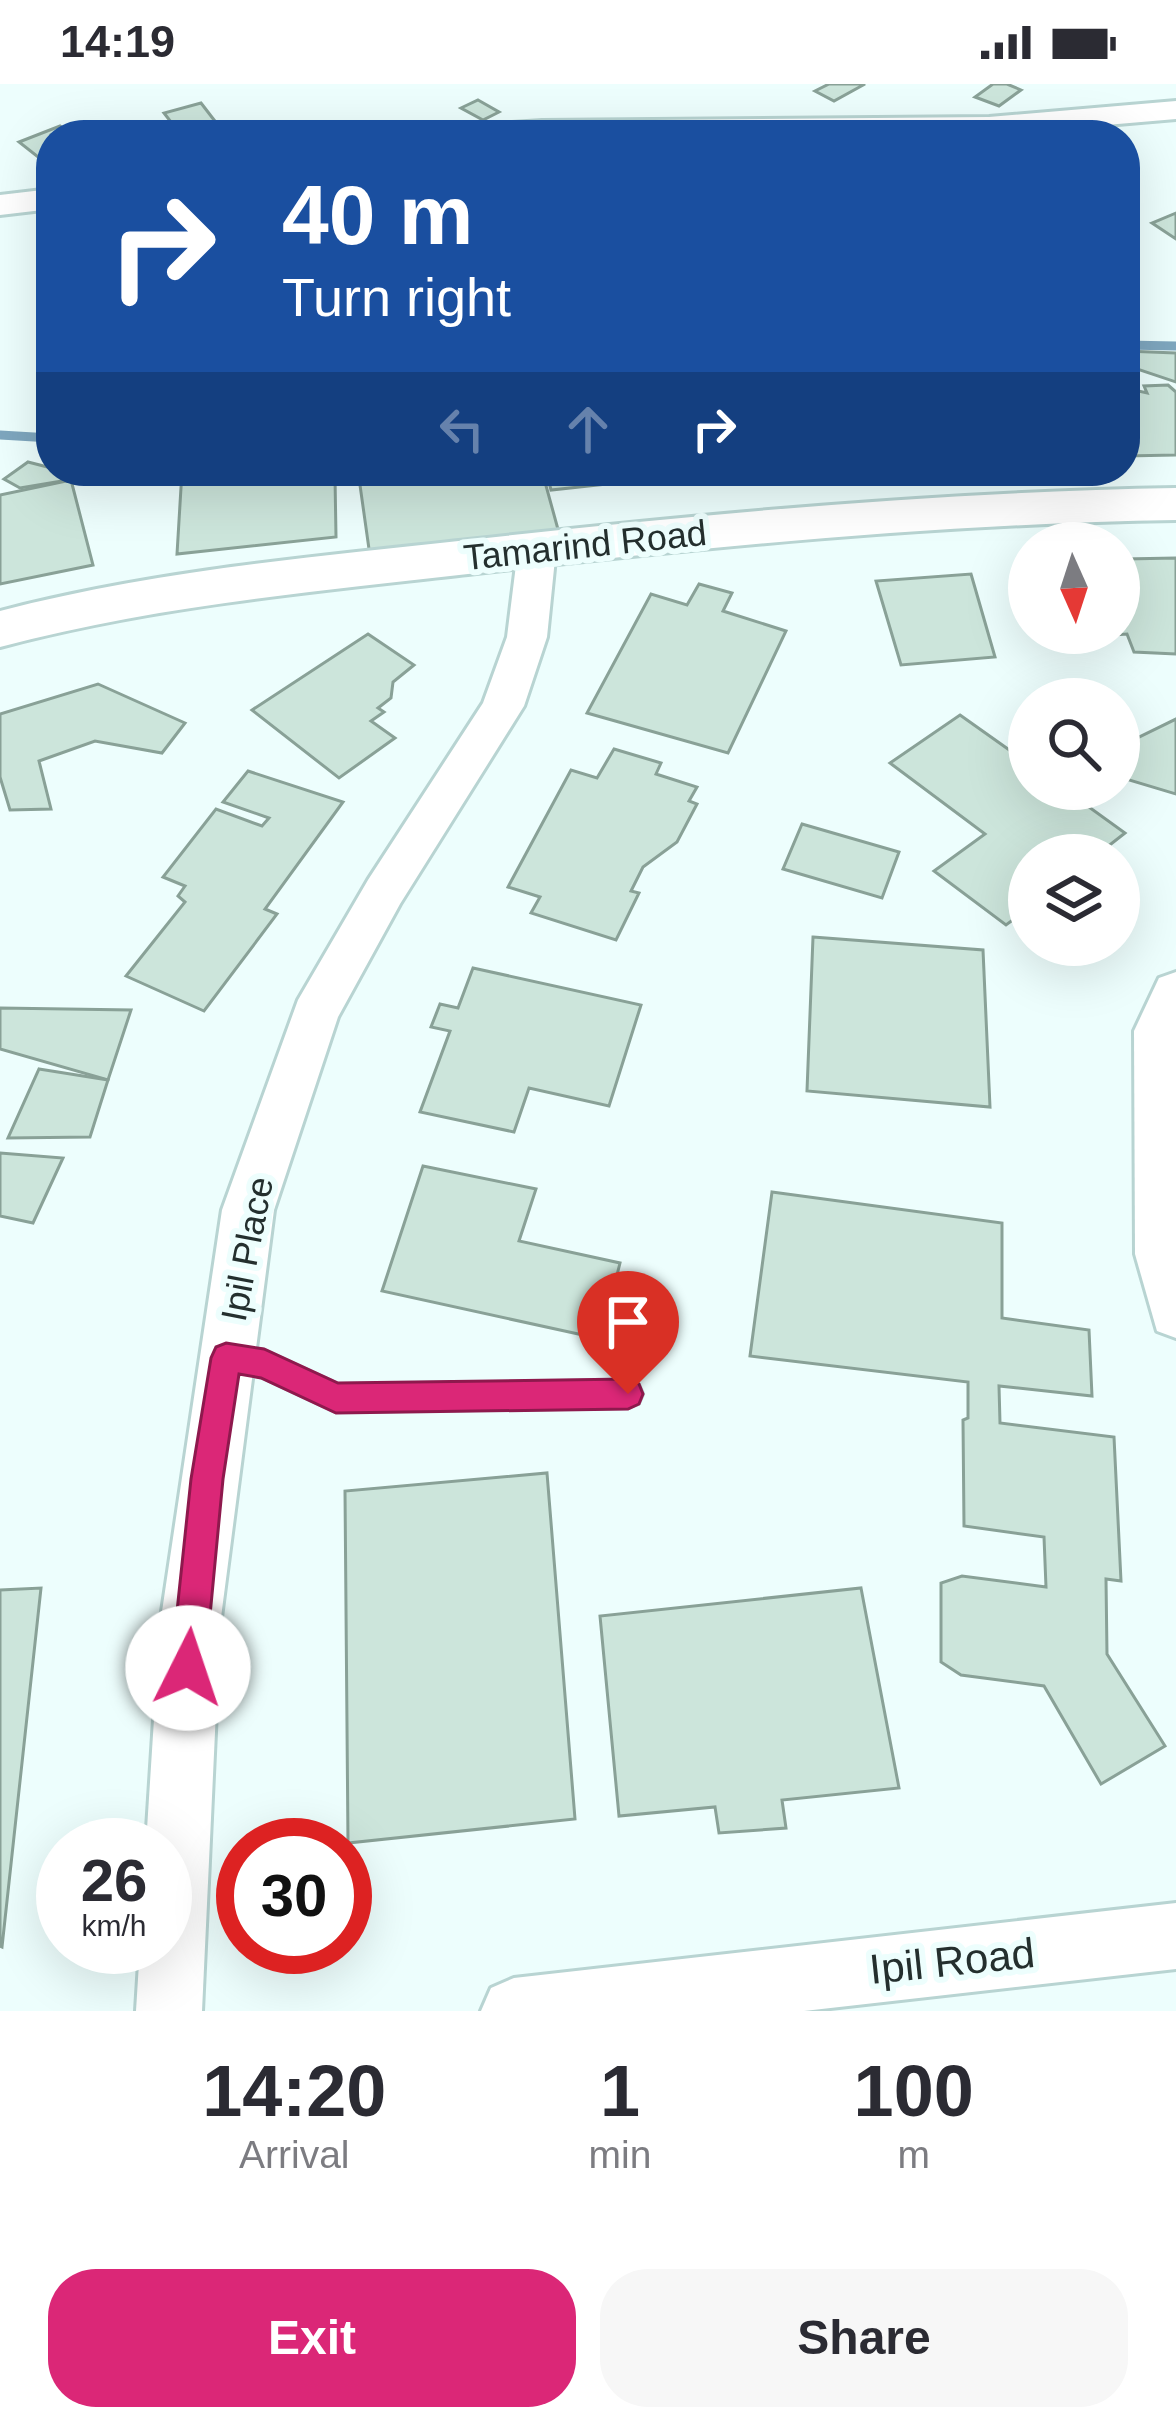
<!DOCTYPE html>
<style>
body{margin:0;font-family:Helvetica,sans-serif;background:#f7f7f7;color:#2b2b33;height:100vh;display:flex;flex-direction:column;font-size:45px;white-space:nowrap}
*{box-sizing:border-box;margin:0}
p{font-size:39px;color:#7c7c81}
.icon{flex:none;width:66px;height:66px;fill:none;stroke:currentColor;stroke-width:2;stroke-linecap:round;stroke-linejoin:round}
.map{position:relative;height:1927px;overflow:hidden}
.drawer{display:flex;flex-direction:column;background:#fff;flex:1}
.drawer>*{flex:none}
.hud{position:absolute;left:36px;top:36px;width:1104px;height:366px;border-radius:48px;box-shadow:0 12px 48px #0002;background:#1a4fa0;color:#fff;overflow:hidden}
.needle{width:78px;rotate:177deg}
.controls{position:absolute;left:1008px;top:438px;display:grid;gap:24px}
.controls a{display:grid;place-items:center;width:132px;height:132px;border-radius:50%;background:#fff;box-shadow:0 12px 48px #0002;font-size:60px}
.speed{position:absolute;left:36px;top:1734px;display:flex;gap:24px;font-size:60px;font-weight:700;text-align:center}
.speed>*{display:grid;place-content:center;width:156px;height:156px;border-radius:50%;background:#fff;box-shadow:0 12px 48px #0002;line-height:1}
.speed small{font-size:30px;font-weight:400}
.speed .limit{border:18px solid #d22;background:#fff;color:#111}
.pin{position:absolute;display:grid;place-items:center;width:102px;height:102px;color:#fff;margin:-123px -51px;border-radius:50% 50% 50% 0;rotate:-45deg;box-shadow:0 0 12px #0007}
.pin .icon{rotate:45deg}
.me{position:absolute;width:132px;margin:-66px;rotate:4deg;stroke-linejoin:round;filter:drop-shadow(0 0 9px #0008)}
.turn{display:flex;align-items:center;gap:42px;height:252px;padding:0 48px;font-size:54px}
.turn .icon{width:156px;height:156px;stroke-width:2.5}
.turn b{display:block;font-size:84px;line-height:102px}
.lanes{display:flex;align-items:center;height:114px;padding:0 48px;background:#0003;justify-content:center;gap:60px;direction:ltr}
.lanes .off{opacity:.35}
.eta{display:flex;justify-content:space-evenly;align-items:center;height:204px;text-align:center}
.eta b{font-size:72px;font-weight:700;line-height:84px}
.cta{display:flex;gap:24px;margin-top:auto;padding:24px 48px}
.cta a{flex:1;height:138px;border-radius:48px;background:#db2777;color:#fff;font-size:48px;font-weight:700;line-height:138px;text-align:center}
.cta a+a{background:#f7f7f7;color:#2b2b33}
.status{display:flex;justify-content:space-between;align-items:center;height:84px;padding:0 60px;background:#fff;direction:ltr}
.status svg{height:33px;fill:currentColor}
.map>svg:first-child{display:block}
.lines{fill:none;stroke-linecap:round;stroke-linejoin:round}
.stream{stroke:#7ea6be;stroke-width:9}
.building{fill:#cce5db;stroke:#89a197;stroke-width:3}
.service-casing{stroke:#b8d4d2;stroke-width:6}
.minor-casing{stroke:#b8d4d2;stroke-width:6}
.tertiary-casing{stroke:#b8d4d2;stroke-width:6}
.service{fill:#fff;fill-rule:evenodd}
.minor{fill:#fff;fill-rule:evenodd}
.tertiary{fill:#fff;fill-rule:evenodd}
.route{fill:#db2777;stroke:#8e194d;stroke-width:3}
.labels{text-anchor:middle;dominant-baseline:central;stroke-width:12;stroke-linejoin:round;paint-order:stroke}
.street-label{font-size:36px;fill:#242f2e;stroke:#edfefd}
.near-street-label{font-size:42px;fill:#242f2e;stroke:#edfefd}
</style>
<div class="status"><b>14:19</b><svg viewBox="0 0 49 12"><path d="M0 12V9h3v3zM5 12V6h3v6zM10 12V3h3v9zM15 12V0h3v12zM26 1h20v11H26zM47 4h2v5h-2z"/></svg></div>
<div class="map">
<svg width="1176" height="1927" viewBox="0 0 1176 1927">
<rect width="100%" height="100%" fill="#edfefd"/>
<g class="lines">
<g class="stream">
<polyline points="1125,261 1176,262"/>
<polyline points="0,351 51,354"/>
</g>
</g>
<g class="building">
<polygon points="829,0 865,0 834,17 815,7"/>
<polygon points="993,0 1007,0 1021,6 999,22 975,13"/>
<polygon points="478,16 499,28 483,36 461,24"/>
<polygon points="201,19 221,45 181,51 164,29"/>
<polygon points="60,42 72,51 51,51 47,80 19,58"/>
<polygon points="1176,129 1176,155 1152,139"/>
<polygon points="1125,267 1176,269 1176,298 1125,281"/>
<polygon points="1168,301 1176,308 1176,371 1125,372 1125,304 1147,309 1144,302"/>
<polygon points="28,378 63,387 62,397 20,404 4,395"/>
<polygon points="182,387 235,387 239,394 335,393 336,453 177,470"/>
<polygon points="358,387 542,387 559,449 370,472"/>
<polygon points="546,387 642,387 644,396 551,406"/>
<polygon points="71,396 93,481 0,500 0,411"/>
<polygon points="1176,474 1176,570 1134,568 1127,550 1100,552 1119,549 1119,489 1130,488 1125,475"/>
<polygon points="971,490 995,573 901,581 876,497"/>
<polygon points="699,500 732,509 723,527 786,547 728,669 587,629 651,510 687,521"/>
<polygon points="368,550 414,581 393,598 391,614 378,624 384,628 371,637 395,654 339,694 252,626"/>
<polygon points="98,600 185,639 162,669 95,657 39,677 51,725 10,726 0,693 0,630"/>
<polygon points="960,631 1029,680 1029,705 1064,705 1125,749 1097,771 1029,771 1029,824 1006,841 934,787 985,750 890,679"/>
<polygon points="1176,635 1176,710 1119,693 1119,663"/>
<polygon points="614,665 661,679 656,690 697,703 689,717 697,720 677,758 643,783 631,807 639,809 616,856 531,829 540,813 508,803 571,686 597,694"/>
<polygon points="248,687 343,718 265,825 277,830 204,927 126,892 185,818 178,812 185,802 163,793 216,725 262,742 269,734 223,718"/>
<polygon points="802,740 899,768 882,814 783,785"/>
<polygon points="813,853 983,866 990,1023 807,1007"/>
<polygon points="473,884 641,921 609,1022 529,1004 514,1048 420,1028 450,947 431,943 440,920 458,924"/>
<polygon points="0,924 131,926 108,996 0,965"/>
<polygon points="39,985 108,996 90,1053 8,1054"/>
<polygon points="0,1069 63,1074 33,1139 0,1132"/>
<polygon points="423,1082 536,1105 519,1157 620,1179 601,1255 382,1207"/>
<polygon points="772,1108 1002,1139 1002,1234 1089,1246 1092,1312 999,1302 1000,1339 1114,1353 1121,1497 1106,1495 1107,1570 1165,1662 1101,1700 1044,1602 961,1591 941,1578 941,1499 962,1492 1046,1503 1044,1453 964,1442 963,1336 968,1334 968,1298 750,1272"/>
<polygon points="547,1389 575,1735 348,1759 345,1407"/>
<polygon points="41,1504 2,1863 0,1862 0,1506"/>
<polygon points="861,1504 899,1704 782,1716 786,1744 719,1749 715,1723 619,1732 600,1532"/>
</g>
<g class="lines">
<g class="service-casing">
<polygon id="service" points="227,1260 264,1267 338,1301 628,1297 638,1301 642,1310 638,1319 628,1323 336,1327 261,1292 217,1282 214,1273 217,1264"/>
</g>
<g class="minor-casing">
<g id="minor">
<polygon points="1176,17 1176,35 990,51 449,51 464,42 542,37 989,33"/>
<polygon points="51,105 51,125 0,131 0,111"/>
<polygon points="537,452 551,456 556,465 547,553 524,622 400,820 338,933 274,1126 220,1541 202,1927 136,1927 140,1863 165,1863 165,1761 146,1761 160,1541 222,1126 298,916 368,796 483,619 507,553 518,465 523,456"/>
<polygon points="1176,888 1176,1254 1157,1247 1135,1170 1134,947 1159,894"/>
<polygon points="1176,1819 1176,1885 804,1927 481,1927 491,1904 514,1894"/>
</g>
</g>
<g class="tertiary-casing">
<path id="tertiary" d="M 1176,404 L 1176,436 C 939,440 703,463 468,490 C 310,508 153,522 0,563 L 0,527 C 153,487 311,473 468,456 C 703,430 939,408 1176,404 Z"/>
</g>
<use href="#service" class="service"/>
<use href="#minor" class="minor"/>
<use href="#tertiary" class="tertiary"/>
</g>
<polygon class="route" points="226,1259 264,1265 338,1299 628,1295 639,1300 643,1310 639,1320 628,1325 336,1329 261,1294 239,1290 223,1395 205,1584 200,1596 188,1601 176,1596 171,1584 191,1395 211,1274 216,1263"/>
<g class="labels">
<g class="street-label">
<text transform="translate(585 461) rotate(-6)">Tamarind Road</text>
<text transform="translate(247 1165) rotate(-79)">Ipil Place</text>
</g>
<g class="near-street-label">
<text transform="translate(952 1877) rotate(-6)">Ipil Road</text>
</g>
</g>
</svg>
<div class="controls">
<a><svg class="needle" viewBox="-14 -14 28 28"><path d="M0-13l5 13h-10z" fill="#e53935"/><path d="M0 13l5-13h-10z" fill="#7c7c81"/></svg></a>
<a><svg class="icon" aria-label="search" viewBox="0 0 24 24"><circle cx="10" cy="10" r="6"/><path d="M15 15l6 6"/></svg></a>
<a><svg class="icon" aria-label="layers" viewBox="0 0 24 24"><path d="M12 4l9 5-9 5-9-5zM3 14l9 5 9-5"/></svg></a>
</div>
<div class="speed"><div>26<small>km/h</small></div><div class="limit">30</div></div>
<div class="pin" style="left:628px;top:1310px;background:#d93025"><svg class="icon" aria-label="arrive" viewBox="0 0 24 24"><path d="M6 21V4h12l-3 4 3 4H6"/></svg></div>
<svg class="me" style="left:188px;top:1584px" viewBox="-20 -20 40 40"><circle r="19" fill="#fff"/><path d="M0-13L10 11 0 6-10 11z" fill="#db2777"/></svg>
<div class="hud">
<div class="turn"><svg class="icon" aria-label="right" viewBox="0 0 24 24"><path d="M7 20v-9h11M14 6l5 5-5 5"/></svg><div><b>40 m</b>Turn right</div></div>
<div class="lanes"><svg class="icon off" aria-label="left" viewBox="0 0 24 24"><path d="M17 20v-9H6M10 6l-5 5 5 5"/></svg><svg class="icon off" aria-label="ahead" viewBox="0 0 24 24"><path d="M12 20V5M6 11l6-6 6 6"/></svg><svg class="icon" aria-label="right" viewBox="0 0 24 24"><path d="M7 20v-9h11M14 6l5 5-5 5"/></svg></div>
</div>
</div>
<section class="drawer">
<div class="eta">
<div><b>14:20</b><p>Arrival</p></div>
<div><b>1</b><p>min</p></div>
<div><b>100</b><p>m</p></div>
</div>
<div class="cta"><a>Exit</a><a>Share</a></div>
</section>
